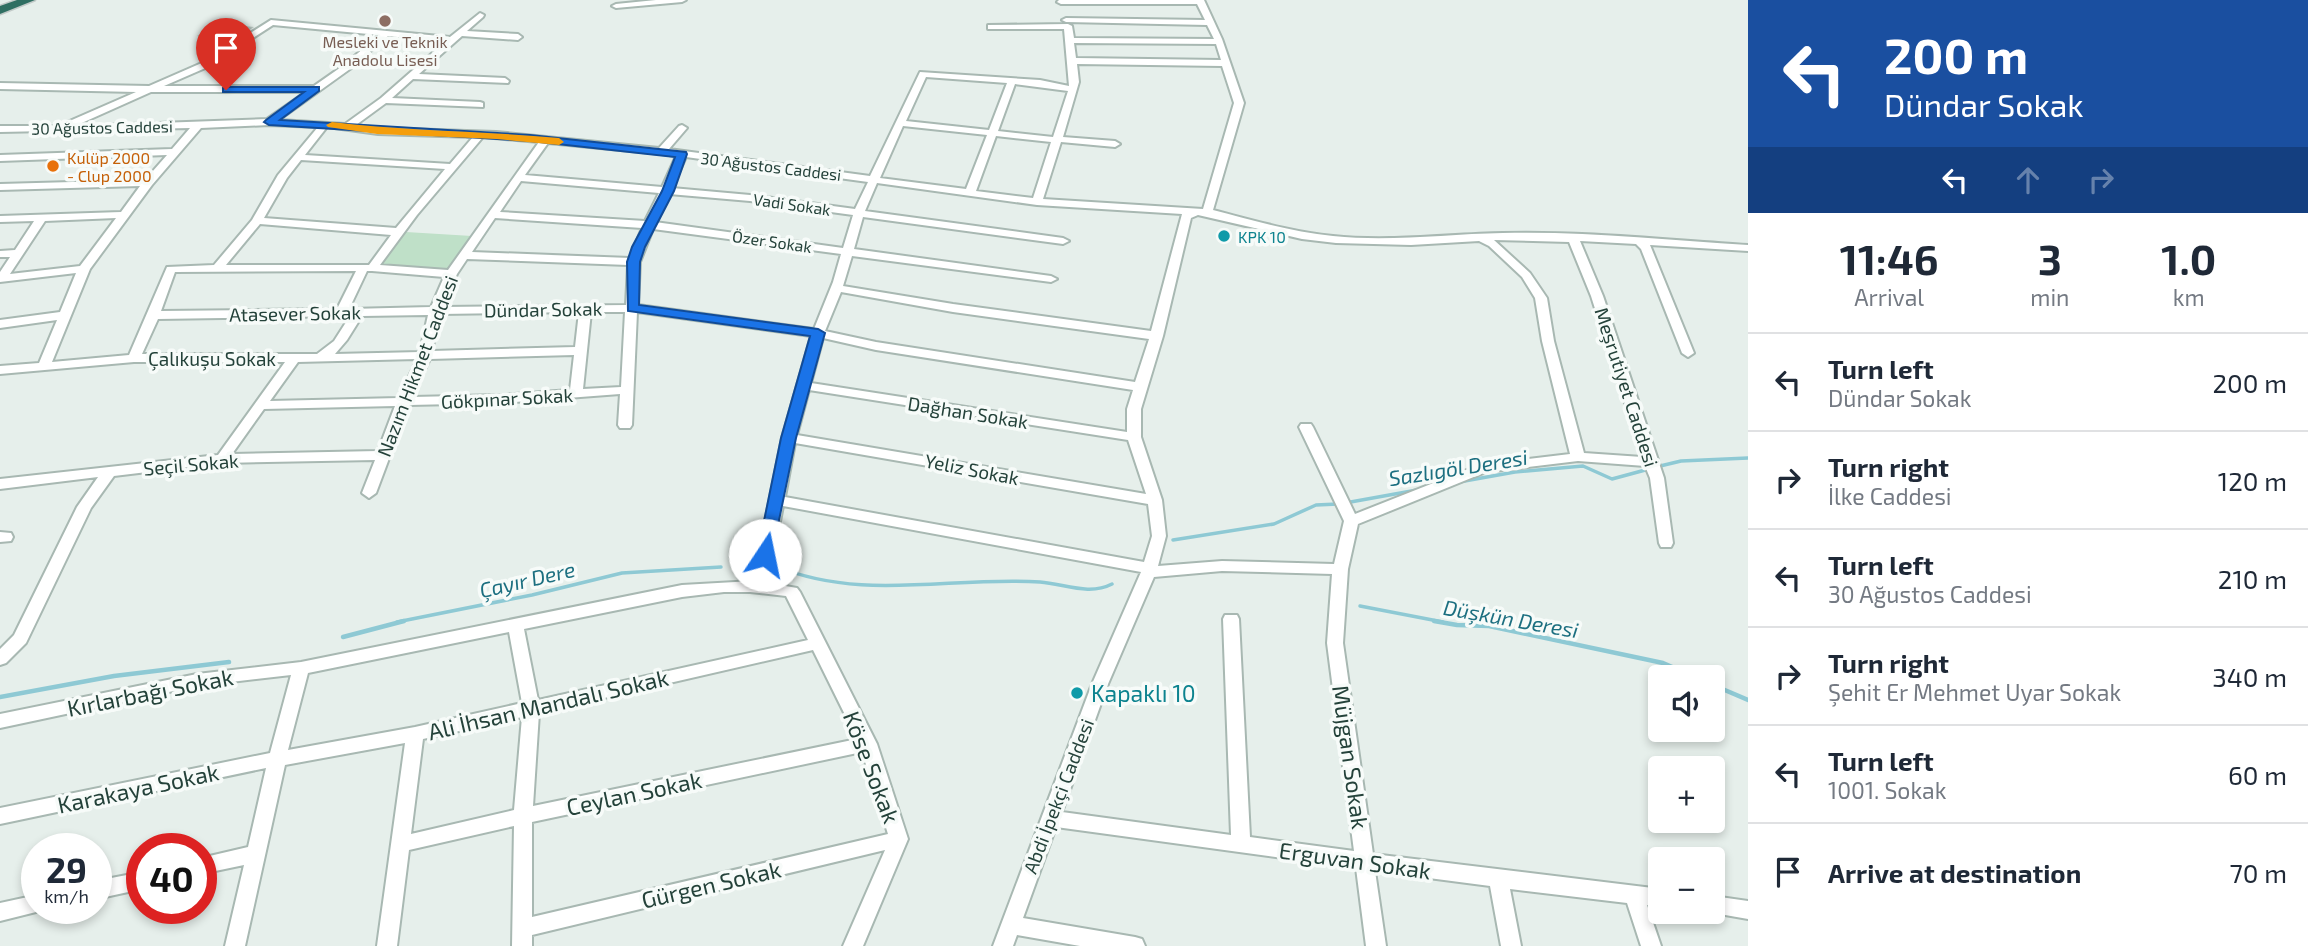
<!DOCTYPE html>
<meta charset="utf-8">
<style>
body{margin:0;font-family:"Exo 2",sans-serif;background:#f2f2f3;color:#1f2937;height:100vh;display:flex;flex-direction:column;font-size:26px;white-space:nowrap}
*{box-sizing:border-box;margin:0}
p{font-size:23px;color:#747a83}
.icon{flex:none;width:38px;height:38px;fill:none;stroke:currentColor;stroke-width:2;stroke-linecap:round;stroke-linejoin:round}
.map{position:relative;flex:1;overflow:hidden}
.sheet{display:flex;flex-direction:column;background:#fff;width:560px}
.sheet>*{flex:none}
.hud{background:#1a4fa0;color:#fff;overflow:hidden}
.tools{position:absolute;left:1648px;top:665px;display:grid;gap:14px}
.tools a{display:grid;place-items:center;width:77px;height:77px;border-radius:7px;background:#fff;box-shadow:0 4px 10px #0003;font-size:35px}
.speed{position:absolute;left:21px;top:833px;display:flex;gap:14px;font-size:35px;font-weight:700;text-align:center}
.speed>*{display:grid;place-content:center;width:91px;height:91px;border-radius:50%;background:#fff;box-shadow:0 4px 10px #0003;line-height:1}
.speed small{font-size:18px;font-weight:400}
.speed .limit{border:10px solid #d22;background:#fff;color:#111}
.pin{position:absolute;display:grid;place-items:center;width:60px;height:60px;color:#fff;margin:-72px -30px;border-radius:50% 50% 50% 0;rotate:-45deg;box-shadow:0 0 7px #0007}
.pin .icon{rotate:45deg}
.me{position:absolute;width:77px;margin:-38px;rotate:11deg;stroke-linejoin:round;filter:drop-shadow(0 0 5px #0008)}
.turn{display:flex;align-items:center;gap:24px;height:147px;padding:0 21px;font-size:32px}
.turn .icon{width:91px;height:91px;stroke-width:2.5}
.turn b{display:block;font-size:49px;line-height:60px}
.lanes{display:flex;align-items:center;height:66px;padding:0 21px;background:#0003;justify-content:center;gap:35px;direction:ltr}
.lanes .off{opacity:.35}
.eta{display:flex;justify-content:space-evenly;align-items:center;height:119px;text-align:center}
.eta b{font-size:42px;font-weight:700;line-height:49px}
ul{padding:0;list-style:none}
li{display:flex;align-items:center;gap:21px;height:98px;padding:0 21px;border-top:2px solid #e0e1e3}
li div{flex:1}
li b{display:block;font-size:26px}
li em{font-style:normal}
main{display:flex;flex:1;min-height:0}
.map>svg:first-child{display:block}
.green{fill:#bfe0c8}
.lines{fill:none;stroke-linecap:round;stroke-linejoin:round}
.stream-far1{stroke:#8ec9d4;stroke-width:3.5}
.stream{stroke:#8ec9d4;stroke-width:4.5}
.building{fill:#bbcac4}
.minor-casing{stroke:#a8b8b2;stroke-width:4}
.highway-casing{stroke:#c2cac8;stroke-width:3}
.minor{fill:#fff;fill-rule:evenodd}
.highway{fill:#2f6f62;fill-rule:evenodd}
.route{fill:#1a73e8;stroke:#114b97;stroke-width:2}
.slow{fill:#f59e0b}
.education-dot{fill:#8d6e63;stroke:#f7fbf9;stroke-width:2.5}
.food-dot{fill:#e8710a;stroke:#f7fbf9;stroke-width:2.5}
.culture-dot{fill:#0f9aa8;stroke:#f7fbf9;stroke-width:2.5}
.labels{text-anchor:middle;dominant-baseline:central;stroke-width:7;stroke-linejoin:round;paint-order:stroke}
.far-education-label{font-size:16px;fill:#785e54;stroke:#f7fbf9}
.far-street-label{font-size:16px;fill:#24423a;stroke:#f7fbf9}
.far-food-label{font-size:16px;fill:#c56008;stroke:#f7fbf9;text-anchor:start}
.far-culture-label{font-size:16px;fill:#0d838f;stroke:#f7fbf9;text-anchor:start}
.street-label{font-size:19px;fill:#24423a;stroke:#f7fbf9}
.water-label{font-size:21px;font-style:italic;fill:#1c6f80;stroke:#f7fbf9}
.near-street-label{font-size:23px;fill:#24423a;stroke:#f7fbf9}
.near-culture-label{font-size:23px;fill:#0d838f;stroke:#f7fbf9;text-anchor:start}
</style>
<main>
<div class="map">
<svg width="1748" height="946" viewBox="0 0 1748 946">
<rect width="100%" height="100%" fill="#e6efeb"/>
<polygon class="green" points="406,232 472,236 448,270 380,266"/>
<g class="lines">
<g class="stream-far1">
<polyline points="1656,467 1681,461 1748,458"/>
<polyline points="1459,482 1515,472 1583,466 1612,479 1649,469"/>
<polyline points="1345,503 1417,490"/>
<polyline points="1173,540 1274,524 1316,505 1338,504"/>
<path d="M 776,566 C 861,602 951,576 1040,582 C 1065,584 1089,596 1112,584"/>
<polyline points="1360,606 1443,622"/>
<polyline points="397,622 532,595 622,573 721,567"/>
</g>
<g class="stream">
<polyline points="1434,621 1457,625 1489,626 1663,663 1695,677"/>
<polyline points="343,637 404,621"/>
<polyline points="1713,685 1748,700"/>
<polyline points="0,697 114,676 229,662"/>
</g>
</g>
<polygon class="building" points="218,24 234,25 254,27 234,40 197,36"/>
<g class="lines">
<g class="minor-casing">
<g id="minor">
<polygon points="656,0 686,0 682,2 616,8 612,6 616,4"/>
<path d="M 1059,0 L 1204,0 L 1222,39 L 1244,103 L 1213,210 C 1252,220 1292,232 1333,236 C 1390,242 1446,234 1503,233 C 1585,231 1667,240 1748,245 L 1748,251 L 1650,245 L 1694,353 L 1688,357 L 1682,353 L 1641,249 L 1636,244 L 1580,241 L 1603,296 L 1664,478 L 1673,543 L 1671,547 L 1661,547 L 1659,543 L 1650,478 L 1645,466 L 1578,461 L 1486,472 L 1358,524 L 1348,569 L 1343,643 L 1373,854 L 1661,889 L 1661,907 L 1647,905 L 1661,946 L 1641,946 L 1627,903 L 1510,889 L 1521,946 L 1501,946 L 1490,886 L 1375,871 L 1386,946 L 1366,946 L 1356,868 L 1056,827 L 1023,918 L 1135,937 L 1142,939 L 1145,946 L 1080,946 L 1017,935 L 1013,946 L 993,946 L 1092,684 L 1141,572 L 783,506 L 768,583 L 797,588 L 800,592 L 877,744 L 908,839 L 863,946 L 843,946 L 885,850 L 532,935 L 532,946 L 512,946 L 514,826 L 409,850 L 397,946 L 377,946 L 405,743 L 285,765 L 245,946 L 225,946 L 244,865 L 201,874 L 201,858 L 248,847 L 266,768 L 0,824 L 0,808 L 270,753 L 291,675 L 197,686 L 0,728 L 0,714 L 197,674 L 301,662 L 682,585 L 753,581 L 782,438 L 811,336 L 637,312 L 632,425 L 630,428 L 620,428 L 618,425 L 620,394 L 503,403 L 409,405 L 376,493 L 369,498 L 362,493 L 375,460 L 222,463 L 114,476 L 91,508 L 26,643 L 6,663 L 0,665 L 0,649 L 14,635 L 77,507 L 98,477 L 0,489 L 0,479 L 218,455 L 285,362 L 134,362 L 0,374 L 0,366 L 39,363 L 57,320 L 0,328 L 0,320 L 60,312 L 76,273 L 0,282 L 0,272 L 10,257 L 0,257 L 0,251 L 15,250 L 34,221 L 0,222 L 0,216 L 121,212 L 140,186 L 0,190 L 0,184 L 145,180 L 167,155 L 0,161 L 0,155 L 172,149 L 190,128 L 0,132 L 0,126 L 64,126 L 65,123 L 136,92 L 0,89 L 0,83 L 149,86 L 204,62 L 271,20 L 450,37 L 480,13 L 484,15 L 483,17 L 467,31 L 518,34 L 522,37 L 518,40 L 462,36 L 419,74 L 505,78 L 509,81 L 508,83 L 413,79 L 392,98 L 480,102 L 483,103 L 483,107 L 386,103 L 356,125 L 378,128 L 496,132 L 659,148 L 679,126 L 682,125 L 687,128 L 669,149 L 870,176 L 920,72 L 1040,80 L 1069,86 L 1064,29 L 988,29 L 988,25 L 1068,24 L 1072,26 L 1074,38 L 1214,39 L 1207,25 L 1066,22 L 1062,20 L 1066,18 L 1205,20 L 1197,4 L 1061,4 L 1057,2 ZM 273,25 L 379,35 L 344,65 L 314,86 L 164,86 L 210,66 ZM 388,36 L 445,42 L 381,98 L 345,124 L 279,120 L 350,69 ZM 1074,43 L 1216,44 L 1221,60 L 1076,58 ZM 1077,64 L 1222,66 L 1234,103 L 1203,209 L 1043,199 L 1061,142 L 1115,147 L 1120,144 L 1115,141 L 1063,137 L 1079,82 ZM 926,77 L 1007,83 L 989,130 L 906,121 ZM 1015,84 L 1068,91 L 1053,137 L 998,131 ZM 151,92 L 306,92 L 267,119 L 75,126 ZM 269,125 L 318,127 L 278,175 L 252,220 L 214,265 L 167,267 L 129,355 L 52,362 L 90,269 L 152,185 L 201,128 ZM 903,126 L 987,135 L 966,189 L 880,178 ZM 327,127 L 378,134 L 473,137 L 450,164 L 305,155 ZM 996,136 L 1051,142 L 1033,198 L 976,191 ZM 483,137 L 539,142 L 448,270 L 380,265 L 417,215 ZM 548,143 L 662,154 L 676,156 L 662,187 L 525,175 ZM 686,157 L 868,182 L 855,209 L 750,195 L 672,188 ZM 301,160 L 445,169 L 396,228 L 264,218 L 287,178 ZM 521,181 L 659,193 L 645,221 L 500,212 ZM 877,183 L 1037,205 L 1182,214 L 1151,331 L 953,304 L 843,286 L 852,256 L 1051,282 L 1057,279 L 1051,276 L 854,249 L 863,217 L 1063,244 L 1069,241 L 1063,238 L 865,211 ZM 669,194 L 750,201 L 853,215 L 843,248 L 655,222 ZM 1198,215 L 1302,239 L 1336,243 L 1411,245 L 1479,241 L 1489,246 L 1522,277 L 1535,298 L 1542,341 L 1570,454 L 1479,465 L 1355,514 L 1313,427 L 1311,424 L 1301,424 L 1299,427 L 1344,521 L 1334,564 L 1222,561 L 1158,566 L 1166,536 L 1162,500 L 1141,437 L 1141,409 L 1163,336 L 1191,218 ZM 116,218 L 80,266 L 10,274 L 45,221 ZM 495,218 L 642,228 L 630,258 L 472,252 ZM 260,224 L 391,235 L 369,265 L 226,265 ZM 653,229 L 841,254 L 833,282 L 814,329 L 638,305 L 640,262 ZM 1494,240 L 1569,242 L 1591,296 L 1642,457 L 1584,453 L 1554,341 L 1547,298 L 1530,273 ZM 467,259 L 628,265 L 626,305 L 443,307 L 457,274 ZM 356,271 L 337,309 L 161,311 L 175,272 ZM 367,271 L 372,271 L 444,277 L 431,307 L 349,309 ZM 841,292 L 953,312 L 1149,339 L 1135,382 L 876,342 L 825,331 ZM 579,312 L 575,347 L 432,351 L 440,314 ZM 591,312 L 625,312 L 621,387 L 583,389 ZM 428,315 L 420,352 L 335,354 L 347,340 L 362,316 ZM 350,316 L 334,341 L 317,354 L 142,354 L 158,319 ZM 823,338 L 876,350 L 1133,390 L 1127,409 L 1127,432 L 811,383 ZM 574,355 L 570,390 L 503,395 L 412,397 L 430,359 ZM 417,359 L 399,398 L 270,401 L 298,362 ZM 809,390 L 1128,440 L 1146,494 L 797,435 ZM 395,406 L 378,451 L 232,454 L 264,409 ZM 795,443 L 1148,504 L 1152,536 L 1144,562 L 785,497 ZM 1222,571 L 1332,574 L 1327,643 L 1354,851 L 1250,837 L 1239,619 L 1237,615 L 1225,615 L 1223,619 L 1231,835 L 1062,812 L 1108,684 L 1154,577 ZM 724,592 L 750,592 L 786,596 L 808,640 L 538,700 L 524,629 L 682,597 ZM 509,632 L 522,703 L 415,727 L 288,750 L 308,673 ZM 813,650 L 857,739 L 533,806 L 539,713 ZM 522,717 L 514,810 L 411,834 L 423,739 ZM 862,752 L 888,834 L 532,917 L 532,822 Z"/>
<polygon points="0,532 11,533 13,537 11,541 0,542"/>
<polygon points="142,872 142,889 96,899 96,881"/>
<polygon points="37,895 37,908 45,908 44,910 0,921 0,903"/>
<polygon points="1713,896 1748,901 1748,919 1708,912 1713,912"/>
</g>
</g>
<g class="highway-casing">
<polygon id="highway" points="17,0 35,0 0,14 0,6"/>
</g>
<use href="#minor" class="minor"/>
<use href="#highway" class="highway"/>
</g>
<polygon class="route" points="226,87 319,87 319,91 280,120 530,135 686,152 687,154 674,191 645,247 640,262 639,305 818,329 825,333 796,438 771,559 765,561 757,555 781,438 810,336 628,311 627,262 632,247 662,191 675,157 530,141 269,125 264,122 266,120 304,92 223,92 223,88"/>
<path class="slow" d="M 332,122 C 407,131 483,131 559,138 L 564,142 L 559,145 L 496,139 L 377,134 L 328,127 L 326,125 Z"/>
<circle class="education-dot" cx="385" cy="21" r="7"/>
<circle class="food-dot" cx="53" cy="166" r="7"/>
<g class="culture-dot">
<circle cx="1224" cy="236" r="7"/>
<circle cx="1077" cy="693" r="7"/>
</g>
<g class="labels">
<g class="far-education-label">
<text x="385" y="41">Mesleki ve Teknik<tspan x="385" dy="18">Anadolu Lisesi</tspan></text>
</g>
<g class="far-street-label">
<text transform="translate(102 127) rotate(-1)">30 Ağustos Caddesi</text>
<text transform="translate(771 166) rotate(7)">30 Ağustos Caddesi</text>
<text transform="translate(792 204) rotate(8)">Vadi Sokak</text>
<text transform="translate(772 241) rotate(8)">Özer Sokak</text>
</g>
<g class="far-food-label">
<text x="67" y="157">Kulüp 2000<tspan x="67" dy="18">- Clup 2000</tspan></text>
</g>
<g class="far-culture-label">
<text x="1238" y="236">KPK 10</text>
</g>
<g class="street-label">
<text transform="translate(543 309) rotate(-1)">Dündar Sokak</text>
<text transform="translate(295 313) rotate(-1)">Atasever Sokak</text>
<text x="212" y="358">Çalıkuşu Sokak</text>
<text transform="translate(417 366) rotate(-69)">Nazım Hikmet Caddesi</text>
<text transform="translate(1627 387) rotate(72)">Meşrutiyet Caddesi</text>
<text transform="translate(507 398) rotate(-3)">Gökpınar Sokak</text>
<text transform="translate(968 412) rotate(9)">Dağhan Sokak</text>
<text transform="translate(191 464) rotate(-5)">Seçil Sokak</text>
<text transform="translate(972 469) rotate(11)">Yeliz Sokak</text>
<text transform="translate(1058 796) rotate(-69)">Abdi İpekçi Caddesi</text>
</g>
<g class="water-label">
<text transform="translate(1458 467) rotate(-9)">Sazlıgöl Deresi</text>
<text transform="translate(527 579) rotate(-13)">Çayır Dere</text>
<text transform="translate(1511 618) rotate(10)">Düşkün Deresi</text>
</g>
<g class="near-street-label">
<text transform="translate(150 692) rotate(-11)">Kırlarbağı Sokak</text>
<text transform="translate(548 704) rotate(-13)">Ali İhsan Mandalı Sokak</text>
<text transform="translate(1351 757) rotate(82)">Müjgan Sokak</text>
<text transform="translate(872 767) rotate(69)">Köse Sokak</text>
<text transform="translate(138 788) rotate(-12)">Karakaya Sokak</text>
<text transform="translate(634 793) rotate(-12)">Ceylan Sokak</text>
<text transform="translate(1355 860) rotate(8)">Erguvan Sokak</text>
<text transform="translate(711 884) rotate(-13)">Gürgen Sokak</text>
</g>
<g class="near-culture-label">
<text x="1091" y="693">Kapaklı 10</text>
</g>
</g>
</svg>
<div class="tools">
<a><svg class="icon" aria-label="sound" viewBox="0 0 24 24"><path d="M4 9h4l5-4v14l-5-4H4zM17 9q2 3 0 6"/></svg></a>
<a>+</a>
<a>−</a>
</div>
<div class="speed"><div>29<small>km/h</small></div><div class="limit">40</div></div>
<div class="pin" style="left:226px;top:90px;background:#d93025"><svg class="icon" aria-label="arrive" viewBox="0 0 24 24"><path d="M6 21V4h12l-3 4 3 4H6"/></svg></div>
<svg class="me" style="left:765px;top:555px" viewBox="-20 -20 40 40"><circle r="19" fill="#fff"/><path d="M0-13L10 11 0 6-10 11z" fill="#1a73e8"/></svg>
</div>
<section class="sheet">
<div class="hud">
<div class="turn"><svg class="icon" aria-label="left" viewBox="0 0 24 24"><path d="M17 20v-9H6M10 6l-5 5 5 5"/></svg><div><b>200 m</b>Dündar Sokak</div></div>
<div class="lanes"><svg class="icon" aria-label="left" viewBox="0 0 24 24"><path d="M17 20v-9H6M10 6l-5 5 5 5"/></svg><svg class="icon off" aria-label="ahead" viewBox="0 0 24 24"><path d="M12 20V5M6 11l6-6 6 6"/></svg><svg class="icon off" aria-label="right" viewBox="0 0 24 24"><path d="M7 20v-9h11M14 6l5 5-5 5"/></svg></div>
</div>
<div class="eta">
<div><b>11:46</b><p>Arrival</p></div>
<div><b>3</b><p>min</p></div>
<div><b>1.0</b><p>km</p></div>
</div>
<ul>
<li><svg class="icon" aria-label="left" viewBox="0 0 24 24"><path d="M17 20v-9H6M10 6l-5 5 5 5"/></svg><div><b>Turn left</b><p>Dündar Sokak</p></div><em>200 m</em></li>
<li><svg class="icon" aria-label="right" viewBox="0 0 24 24"><path d="M7 20v-9h11M14 6l5 5-5 5"/></svg><div><b>Turn right</b><p>İlke Caddesi</p></div><em>120 m</em></li>
<li><svg class="icon" aria-label="left" viewBox="0 0 24 24"><path d="M17 20v-9H6M10 6l-5 5 5 5"/></svg><div><b>Turn left</b><p>30 Ağustos Caddesi</p></div><em>210 m</em></li>
<li><svg class="icon" aria-label="right" viewBox="0 0 24 24"><path d="M7 20v-9h11M14 6l5 5-5 5"/></svg><div><b>Turn right</b><p>Şehit Er Mehmet Uyar Sokak</p></div><em>340 m</em></li>
<li><svg class="icon" aria-label="left" viewBox="0 0 24 24"><path d="M17 20v-9H6M10 6l-5 5 5 5"/></svg><div><b>Turn left</b><p>1001. Sokak</p></div><em>60 m</em></li>
<li><svg class="icon" aria-label="arrive" viewBox="0 0 24 24"><path d="M6 21V4h12l-3 4 3 4H6"/></svg><div><b>Arrive at destination</b></div><em>70 m</em></li>
</ul>
</section>
</main>
